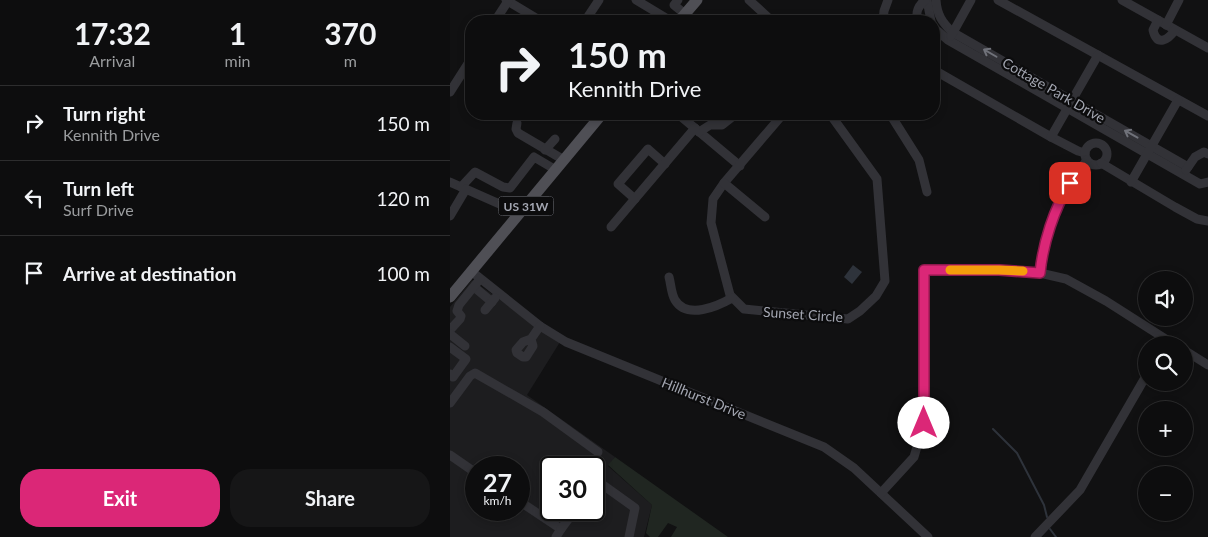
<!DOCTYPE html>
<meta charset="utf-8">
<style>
body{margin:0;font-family:Lato,sans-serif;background:#161617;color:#f1f3f6;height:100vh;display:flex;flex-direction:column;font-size:19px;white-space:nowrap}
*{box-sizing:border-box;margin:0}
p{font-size:16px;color:#9a9c9e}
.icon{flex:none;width:28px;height:28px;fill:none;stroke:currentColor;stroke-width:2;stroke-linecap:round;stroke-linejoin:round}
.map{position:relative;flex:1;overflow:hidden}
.panel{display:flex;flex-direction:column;background:#0d0d0e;width:450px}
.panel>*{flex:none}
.hud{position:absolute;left:15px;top:15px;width:475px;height:105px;border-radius:20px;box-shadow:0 2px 8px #0003,0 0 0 1px #2d2d2e;background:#0d0d0e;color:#f1f3f6;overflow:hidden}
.fabs{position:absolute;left:688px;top:271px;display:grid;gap:10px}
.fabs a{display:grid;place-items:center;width:55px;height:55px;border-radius:50%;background:#0d0d0e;box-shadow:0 2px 8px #0003,0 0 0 1px #2d2d2e;font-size:25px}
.speed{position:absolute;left:15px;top:456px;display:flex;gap:10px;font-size:25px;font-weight:700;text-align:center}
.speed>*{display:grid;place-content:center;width:65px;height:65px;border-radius:50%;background:#0d0d0e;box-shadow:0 2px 8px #0003,0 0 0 1px #2d2d2e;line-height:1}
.speed small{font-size:12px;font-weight:400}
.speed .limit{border:2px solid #111;border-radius:8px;background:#fff;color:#111}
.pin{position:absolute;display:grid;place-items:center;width:42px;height:42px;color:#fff;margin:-21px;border-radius:10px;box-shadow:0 2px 8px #0006}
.me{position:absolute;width:55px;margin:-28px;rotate:0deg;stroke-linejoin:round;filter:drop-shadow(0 0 4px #0008)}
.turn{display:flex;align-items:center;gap:18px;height:105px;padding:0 20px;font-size:22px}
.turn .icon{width:65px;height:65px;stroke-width:2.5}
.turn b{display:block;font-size:35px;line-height:42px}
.eta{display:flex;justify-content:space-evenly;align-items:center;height:85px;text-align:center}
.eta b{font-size:30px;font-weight:700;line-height:35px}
.action{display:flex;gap:10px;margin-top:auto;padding:10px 20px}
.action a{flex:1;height:58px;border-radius:20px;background:#db2777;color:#fff;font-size:20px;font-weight:700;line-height:58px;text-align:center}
.action a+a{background:#161617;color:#f1f3f6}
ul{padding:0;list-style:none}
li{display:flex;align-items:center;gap:15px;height:75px;padding:0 20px;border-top:1px solid #2d2d2e}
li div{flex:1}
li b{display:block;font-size:19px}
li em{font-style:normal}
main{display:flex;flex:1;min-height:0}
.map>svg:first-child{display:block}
.built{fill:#1d1d1f;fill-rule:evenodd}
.green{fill:#202621}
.water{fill:#2e333b}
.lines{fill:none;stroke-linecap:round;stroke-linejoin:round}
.stream{stroke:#2e333b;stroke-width:2}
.minor{stroke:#323237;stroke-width:9}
.major{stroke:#4f4f55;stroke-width:11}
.oneway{stroke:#70727a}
.route-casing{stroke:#8e194d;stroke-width:12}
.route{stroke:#db2777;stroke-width:9}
.slow{stroke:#f59e0b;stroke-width:9}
.labels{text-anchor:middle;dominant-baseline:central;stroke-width:4.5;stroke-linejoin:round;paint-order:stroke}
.shield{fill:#0c0c0d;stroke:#767880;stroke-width:1}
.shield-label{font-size:12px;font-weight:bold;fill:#a3a6b1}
.street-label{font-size:14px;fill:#a3a6b1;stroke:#0c0c0d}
</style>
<main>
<section class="panel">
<div class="eta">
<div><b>17:32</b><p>Arrival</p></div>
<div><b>1</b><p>min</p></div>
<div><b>370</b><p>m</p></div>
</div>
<ul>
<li><svg class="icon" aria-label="right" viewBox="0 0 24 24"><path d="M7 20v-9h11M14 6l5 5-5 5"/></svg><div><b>Turn right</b><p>Kennith Drive</p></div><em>150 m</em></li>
<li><svg class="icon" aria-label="left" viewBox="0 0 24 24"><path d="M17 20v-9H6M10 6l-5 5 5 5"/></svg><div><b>Turn left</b><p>Surf Drive</p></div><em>120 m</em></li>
<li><svg class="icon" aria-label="arrive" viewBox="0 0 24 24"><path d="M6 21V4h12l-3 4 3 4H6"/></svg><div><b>Arrive at destination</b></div><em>100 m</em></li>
</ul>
<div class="action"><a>Exit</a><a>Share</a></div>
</section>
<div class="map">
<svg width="758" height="537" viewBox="0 0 758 537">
<rect width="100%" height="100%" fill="#111112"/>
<path class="built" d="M 22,280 L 110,342 L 77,395 L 165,457 L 158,466 L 202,505 L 194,537 L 0,537 L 0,307 ZM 26,468 L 69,468 L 69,510 L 26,510 ZM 101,468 L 144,468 L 144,510 L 101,510 Z"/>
<polygon class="green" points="165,457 278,537 221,537 227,527 218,523 208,537 200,537 196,533 202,505 158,465"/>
<polygon class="water" points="403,265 412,272 402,284 394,277"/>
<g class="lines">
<g class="stream">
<polyline points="543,429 567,453 594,505 597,517"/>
<polyline points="600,529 606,537"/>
</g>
<g class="minor">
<polyline points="56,0 91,21"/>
<polyline points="186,0 221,21"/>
<polyline points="228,0 224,5 235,14"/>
<polyline points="299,0 322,21"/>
<polyline points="477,0 481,21"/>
<path d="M 486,0 C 487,15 492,22 502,32 L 738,167"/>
<polyline points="548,0 758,116"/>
<polyline points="672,0 758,48"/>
<path d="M 708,20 L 703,30 C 707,47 718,40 725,30"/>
<polyline points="45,21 58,1"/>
<polyline points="135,21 149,0"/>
<polyline points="433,21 434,11 438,0"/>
<path d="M 468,21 C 465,12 468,6 475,0"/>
<polyline points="716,25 729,0"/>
<polyline points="484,28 498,40 750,184 758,182"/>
<polyline points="501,36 521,0"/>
<polyline points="484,70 601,137 628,151 635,153"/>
<polyline points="0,92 21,59"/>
<polyline points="137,114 146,121"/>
<polyline points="228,114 290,166"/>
<polyline points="333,114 274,183 263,199 261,223 280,295 294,309 398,319 410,311 426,296 435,281 427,179 380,114"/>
<polyline points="440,114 469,160 477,192"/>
<polyline points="67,123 66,129 68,133 114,160"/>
<polyline points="249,132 260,125 272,125 286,114"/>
<polyline points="601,137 648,55"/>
<circle cx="646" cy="154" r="11"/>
<polyline points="95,150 105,139"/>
<polyline points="651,163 725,207 747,219 758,221"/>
<polyline points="736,170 745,157 754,152 758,154"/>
<polyline points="0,182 70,213"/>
<polyline points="681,182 728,100"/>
<polyline points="274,183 315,217"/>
<polyline points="11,187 25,172 53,187 60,188 84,157 106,170"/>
<polyline points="185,199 168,184 198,149 215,164"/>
<polyline points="0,216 16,189"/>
<polyline points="161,227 245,128"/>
<polyline points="21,271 90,326 116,342 374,447 404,468 478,537"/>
<path d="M 590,273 C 595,231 612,192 637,160"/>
<path d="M 219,277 C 221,284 221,293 225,300 C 237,320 268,306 282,298"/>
<polyline points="24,287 42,302"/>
<polyline points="35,310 45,298"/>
<polyline points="0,330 10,319 11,316 7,311 9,305 30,279"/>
<polyline points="0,334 15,346"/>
<polyline points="81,339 83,346 76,357 73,357 67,353 66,350 73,342 81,339 90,326"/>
<polyline points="0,347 16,359 3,377 0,374"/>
<polyline points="734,350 758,365"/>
<polyline points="0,403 20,376 25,373 93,412 148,452"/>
<polyline points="0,455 26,473"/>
<polyline points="144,484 146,480 185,508 179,537"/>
<polyline points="431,493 464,457 474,423 474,271 549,269 590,273 616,279 656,301 725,345"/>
<polyline points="69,501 111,529 106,537"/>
<polyline points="111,529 125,510"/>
<polyline points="585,537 630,490 696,376"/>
</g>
<g class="major">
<polyline points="229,21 247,0"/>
<polyline points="0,297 152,114"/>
</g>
</g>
<defs><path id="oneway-shaft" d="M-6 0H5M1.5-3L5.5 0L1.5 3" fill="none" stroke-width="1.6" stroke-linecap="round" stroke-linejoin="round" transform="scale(1.25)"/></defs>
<g class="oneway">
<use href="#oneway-shaft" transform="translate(540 53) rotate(-150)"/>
<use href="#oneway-shaft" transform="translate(681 134) rotate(-151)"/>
</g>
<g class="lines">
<g class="route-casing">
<path id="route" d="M 474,423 L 474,270 L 549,270 L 590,273 C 593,243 604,209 620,183"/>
</g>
<use href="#route" class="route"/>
<polyline class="slow" points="500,270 549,270 573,271"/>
</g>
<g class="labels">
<rect class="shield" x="48.5" y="196.5" width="55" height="19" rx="4"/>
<g class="shield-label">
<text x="76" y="206">US 31W</text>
</g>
<g class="street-label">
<text transform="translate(604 90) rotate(30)">Cottage Park Drive</text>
<text transform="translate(353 314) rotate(4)">Sunset Circle</text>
<text transform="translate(254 398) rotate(22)">Hillhurst Drive</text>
</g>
</g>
</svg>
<div class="fabs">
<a><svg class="icon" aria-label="sound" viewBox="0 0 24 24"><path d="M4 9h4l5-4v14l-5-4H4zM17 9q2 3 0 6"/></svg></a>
<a><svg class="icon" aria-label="search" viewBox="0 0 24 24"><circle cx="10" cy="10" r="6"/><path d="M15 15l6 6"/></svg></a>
<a>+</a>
<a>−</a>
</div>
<div class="speed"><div>27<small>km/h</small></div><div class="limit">30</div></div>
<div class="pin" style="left:620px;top:183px;background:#d93025"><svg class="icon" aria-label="arrive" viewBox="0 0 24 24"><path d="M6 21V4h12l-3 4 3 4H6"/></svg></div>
<svg class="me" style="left:474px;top:423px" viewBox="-20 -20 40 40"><circle r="19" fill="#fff"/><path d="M0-13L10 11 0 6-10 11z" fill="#db2777"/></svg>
<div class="hud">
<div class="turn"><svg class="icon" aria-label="right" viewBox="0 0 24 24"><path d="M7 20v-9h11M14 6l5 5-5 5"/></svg><div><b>150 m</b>Kennith Drive</div></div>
</div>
</div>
</main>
